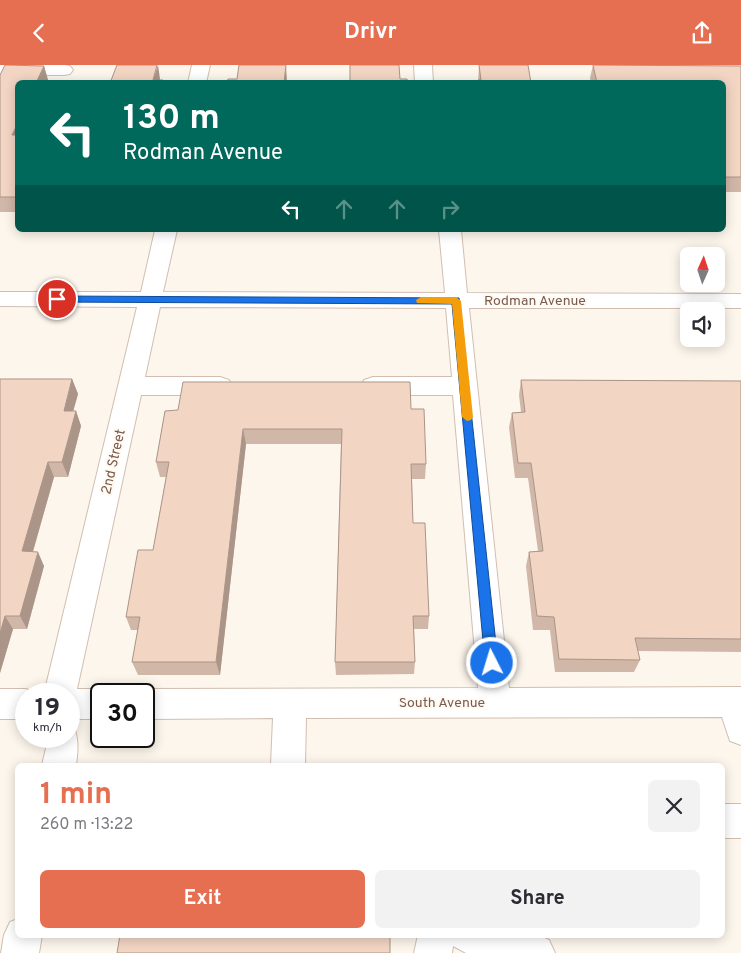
<!DOCTYPE html>
<meta charset="utf-8">
<style>
body{margin:0;font-family:Overpass,sans-serif;background:#f2f2f3;color:#2b2b33;height:100vh;display:flex;flex-direction:column;font-size:19px;white-space:nowrap}
*{box-sizing:border-box;margin:0}
p{font-size:16px;color:#7c7c81}
.icon{flex:none;width:28px;height:28px;fill:none;stroke:currentColor;stroke-width:2;stroke-linecap:round;stroke-linejoin:round}
.map{position:relative;flex:1;overflow:hidden}
.side{position:absolute;left:15px;top:698px;width:710px;height:175px;display:flex;flex-direction:column;background:#fff;border-radius:8px;box-shadow:0 2px 12px #0003}
.side>*{flex:none}
.top-card{position:absolute;left:15px;top:15px;width:711px;height:152px;border-radius:8px;box-shadow:0 2px 12px #0003;background:#00695c;color:#fff;overflow:hidden}
.needle{width:32px;rotate:3deg}
.fabs{position:absolute;left:680px;top:182px;display:grid;gap:10px}
.fabs a{display:grid;place-items:center;width:45px;height:45px;border-radius:8px;background:#fff;box-shadow:0 2px 12px #0003;font-size:25px}
.speed{position:absolute;left:15px;top:618px;display:flex;gap:10px;font-size:25px;font-weight:700;text-align:center}
.speed>*{display:grid;place-content:center;width:65px;height:65px;border-radius:50%;background:#fff;box-shadow:0 2px 12px #0003;line-height:1}
.speed small{font-size:12px;font-weight:400}
.speed .limit{border:2px solid #111;border-radius:8px;background:#fff;color:#111}
.pin{position:absolute;display:grid;place-items:center;width:42px;height:42px;color:#fff;margin:-21px;border:2px solid #fff;border-radius:50%;box-shadow:0 1px 5px #0007}
.me{position:absolute;width:55px;margin:-28px;rotate:355deg;stroke-linejoin:round;filter:drop-shadow(0 0 4px #0008)}
.turn{display:flex;align-items:center;gap:18px;height:105px;padding:0 25px;font-size:22px}
.turn .icon{width:65px;height:65px;stroke-width:2.5}
.turn b{display:block;font-size:35px;line-height:42px}
.lanes{display:flex;align-items:center;height:48px;padding:0 25px;background:#0003;justify-content:center;gap:25px;direction:ltr}
.lanes .off{opacity:.35}
.round{display:grid;place-items:center;flex:none;width:52px;height:52px;border-radius:8px;background:#f2f2f3}
.overview{display:flex;align-items:center;justify-content:space-between;height:85px;padding:0 25px}
h1{font-size:30px;font-weight:700;line-height:38px;color:#e76f51}
.cta{display:flex;gap:10px;margin-top:auto;padding:10px 25px}
.cta a{flex:1;height:58px;border-radius:8px;background:#e76f51;color:#fff;font-size:20px;font-weight:700;line-height:58px;text-align:center}
.cta a+a{background:#f2f2f3;color:#2b2b33}
header{display:flex;justify-content:space-between;align-items:center;height:65px;padding:0 25px;background:#e76f51;color:#fff;font-size:22px;font-weight:700}
.map>svg:first-child{display:block}
.lines{fill:none;stroke-linecap:round;stroke-linejoin:round}
.minor-casing{stroke:#d1beb0;stroke-width:2}
.minor{fill:#fff;fill-rule:evenodd}
.wall{fill:#d1b7a8}
.shaded-wall{fill:#aa9588}
.building{fill:#f3d5c3;stroke:#aa9588}
.route{fill:#1a73e8;stroke:#114b97}
.slow{fill:#f59e0b}
.labels{text-anchor:middle;dominant-baseline:central;stroke-width:4;stroke-linejoin:round;paint-order:stroke}
.street-label{font-size:14px;fill:#7a5c4d;stroke:#fffaf3}
</style>
<header><svg class="icon" aria-label="back" viewBox="0 0 24 24"><path d="M15 5l-7 7 7 7"/></svg>Drivr<svg class="icon" aria-label="share" viewBox="0 0 24 24"><path d="M12 15V3M7 8l5-5 5 5M5 13v7h14v-7"/></svg></header>
<div class="map">
<svg width="741" height="888" viewBox="0 0 741 888">
<rect width="100%" height="100%" fill="#fdf6ec"/>
<g class="lines">
<g class="minor-casing">
<g id="minor">
<polygon points="0,0 65,0 70,1 73,5 70,9 64,10 0,10"/>
<polygon points="192,0 210,0 206,18 188,18"/>
<polygon points="414,0 432,0 433,18 415,18"/>
<polygon points="155,165 177,165 163,227 445,228 439,165 461,165 467,228 741,229 741,243 469,243 509,623 741,622 741,680 730,676 722,652 306,653 305,700 271,700 273,653 144,654 144,629 133,629 144,624 478,623 453,330 373,330 364,327 361,321 364,315 373,312 452,312 446,243 160,242 145,312 220,312 229,315 232,321 229,327 220,330 141,330 77,624 101,624 112,629 101,629 101,654 69,654 69,629 44,629 137,242 0,241 0,227 141,227"/>
<polygon points="0,624 26,624 37,629 26,629 26,654 0,654"/>
<path d="M 69,659 L 73,660 C 79,674 78,685 76,700 L 42,700 L 46,683 L 45,671 L 69,671 Z"/>
<rect x="722" y="739" width="19" height="34"/>
<polygon points="18,854 18,870 42,870 39,888 1,888 4,870 10,857"/>
<polygon points="418,870 538,870 549,875 555,888 466,888 453,881 452,888 414,888"/>
</g>
</g>
<use href="#minor" class="minor"/>
</g>
<g class="wall">
<polygon points="479,0 531,18 478,18"/>
<polygon points="593,0 741,1 741,127 724,127 724,18 591,18 590,13"/>
<polygon points="44,1 48,15 47,18 18,18 18,147 0,147 0,10"/>
<polygon points="0,314 72,314 78,329 73,346 76,346 81,361 68,412 54,412 33,487 44,501 27,564 13,564 0,608"/>
<polygon points="521,315 741,316 741,587 638,586 640,595 634,607 555,607 550,565 533,565 526,501 529,487 538,486 528,413 515,413 509,362 512,348 521,347 519,330"/>
<polygon points="411,344 426,399 425,414 412,414 413,458 429,551 428,564 414,564 415,597 414,609 336,610 335,597 341,379 246,379 220,610 138,610 132,597 138,565 131,565 126,552 153,485 166,412 160,412 156,397 165,346"/>
</g>
<g class="shaded-wall">
<polygon points="158,0 160,14 159,18 153,15"/>
<polygon points="286,0 287,18 284,18"/>
<polygon points="44,1 48,15 47,18 36,18"/>
<polygon points="18,58 18,83 12,70"/>
<polygon points="72,314 78,329 69,361 64,346"/>
<polygon points="76,346 81,361 68,412 62,397"/>
<polygon points="243,364 246,379 220,610 216,597"/>
<polygon points="48,397 54,412 29,500 22,486"/>
<polygon points="38,487 44,501 27,564 20,551"/>
<polygon points="5,551 13,564 0,608 0,568"/>
</g>
<g class="building">
<polygon points="5,0 44,1 36,18 18,18 18,58 12,70 18,70 18,132 0,132 0,10"/>
<polygon points="117,0 157,0 153,15 163,15 163,18 110,18"/>
<polygon points="239,0 286,0 284,18 227,18 228,14 237,14"/>
<polygon points="350,0 399,0 400,14 407,14 408,18 350,18"/>
<polygon points="479,0 528,0 531,18 478,18 478,15 481,15"/>
<polygon points="593,0 741,1 741,112 724,112 724,18 597,18"/>
<polygon points="0,314 72,314 64,346 76,346 62,397 48,397 22,486 38,487 20,551 5,551 0,568"/>
<polygon points="521,315 741,316 741,574 635,573 640,595 559,594 554,552 537,551 529,487 543,486 531,398 518,398 512,348 525,347"/>
<polygon points="183,317 410,317 411,344 424,344 426,399 411,399 413,458 425,458 429,551 413,551 415,597 335,597 342,364 243,364 216,597 132,597 140,552 126,552 138,485 153,485 169,397 156,397 165,346 178,345"/>
<polygon points="120,870 390,870 390,888 117,888"/>
</g>
<polygon class="route" points="57,231 459,233 498,598 496,602 492,604 487,602 485,598 452,239 53,237 53,232"/>
<polygon class="slow" points="421,232 456,232 461,236 473,352 471,355 467,356 462,352 452,239 417,238 416,235"/>
<g class="labels">
<g class="street-label">
<text x="535" y="236">Rodman Avenue</text>
<text transform="translate(114 397) rotate(-77)">2nd Street</text>
<text x="442" y="638">South Avenue</text>
</g>
</g>
</svg>
<div class="fabs">
<a><svg class="needle" viewBox="-14 -14 28 28"><path d="M0-13l5 13h-10z" fill="#e53935"/><path d="M0 13l5-13h-10z" fill="#7c7c81"/></svg></a>
<a><svg class="icon" aria-label="sound" viewBox="0 0 24 24"><path d="M4 9h4l5-4v14l-5-4H4zM17 9q2 3 0 6"/></svg></a>
</div>
<div class="speed"><div>19<small>km/h</small></div><div class="limit">30</div></div>
<div class="pin" style="left:57px;top:234px;background:#d93025"><svg class="icon" aria-label="arrive" viewBox="0 0 24 24"><path d="M6 21V4h12l-3 4 3 4H6"/></svg></div>
<svg class="me" style="left:492px;top:598px" viewBox="-20 -20 40 40"><circle r="17" fill="#1a73e8" stroke="#fff" stroke-width="3"/><path d="M0-11L8 9 0 5-8 9z" fill="#fff"/></svg>
<div class="top-card">
<div class="turn"><svg class="icon" aria-label="left" viewBox="0 0 24 24"><path d="M17 20v-9H6M10 6l-5 5 5 5"/></svg><div><b>130 m</b>Rodman Avenue</div></div>
<div class="lanes"><svg class="icon" aria-label="left" viewBox="0 0 24 24"><path d="M17 20v-9H6M10 6l-5 5 5 5"/></svg><svg class="icon off" aria-label="ahead" viewBox="0 0 24 24"><path d="M12 20V5M6 11l6-6 6 6"/></svg><svg class="icon off" aria-label="ahead" viewBox="0 0 24 24"><path d="M12 20V5M6 11l6-6 6 6"/></svg><svg class="icon off" aria-label="right" viewBox="0 0 24 24"><path d="M7 20v-9h11M14 6l5 5-5 5"/></svg></div>
</div>
<section class="side">
<div class="overview"><div><h1>1 min</h1><p>260 m · 13:22</p></div><a class="round"><svg class="icon" aria-label="close" viewBox="0 0 24 24"><path d="M6 6l12 12M18 6L6 18"/></svg></a></div>
<div class="cta"><a>Exit</a><a>Share</a></div>
</section>
</div>
